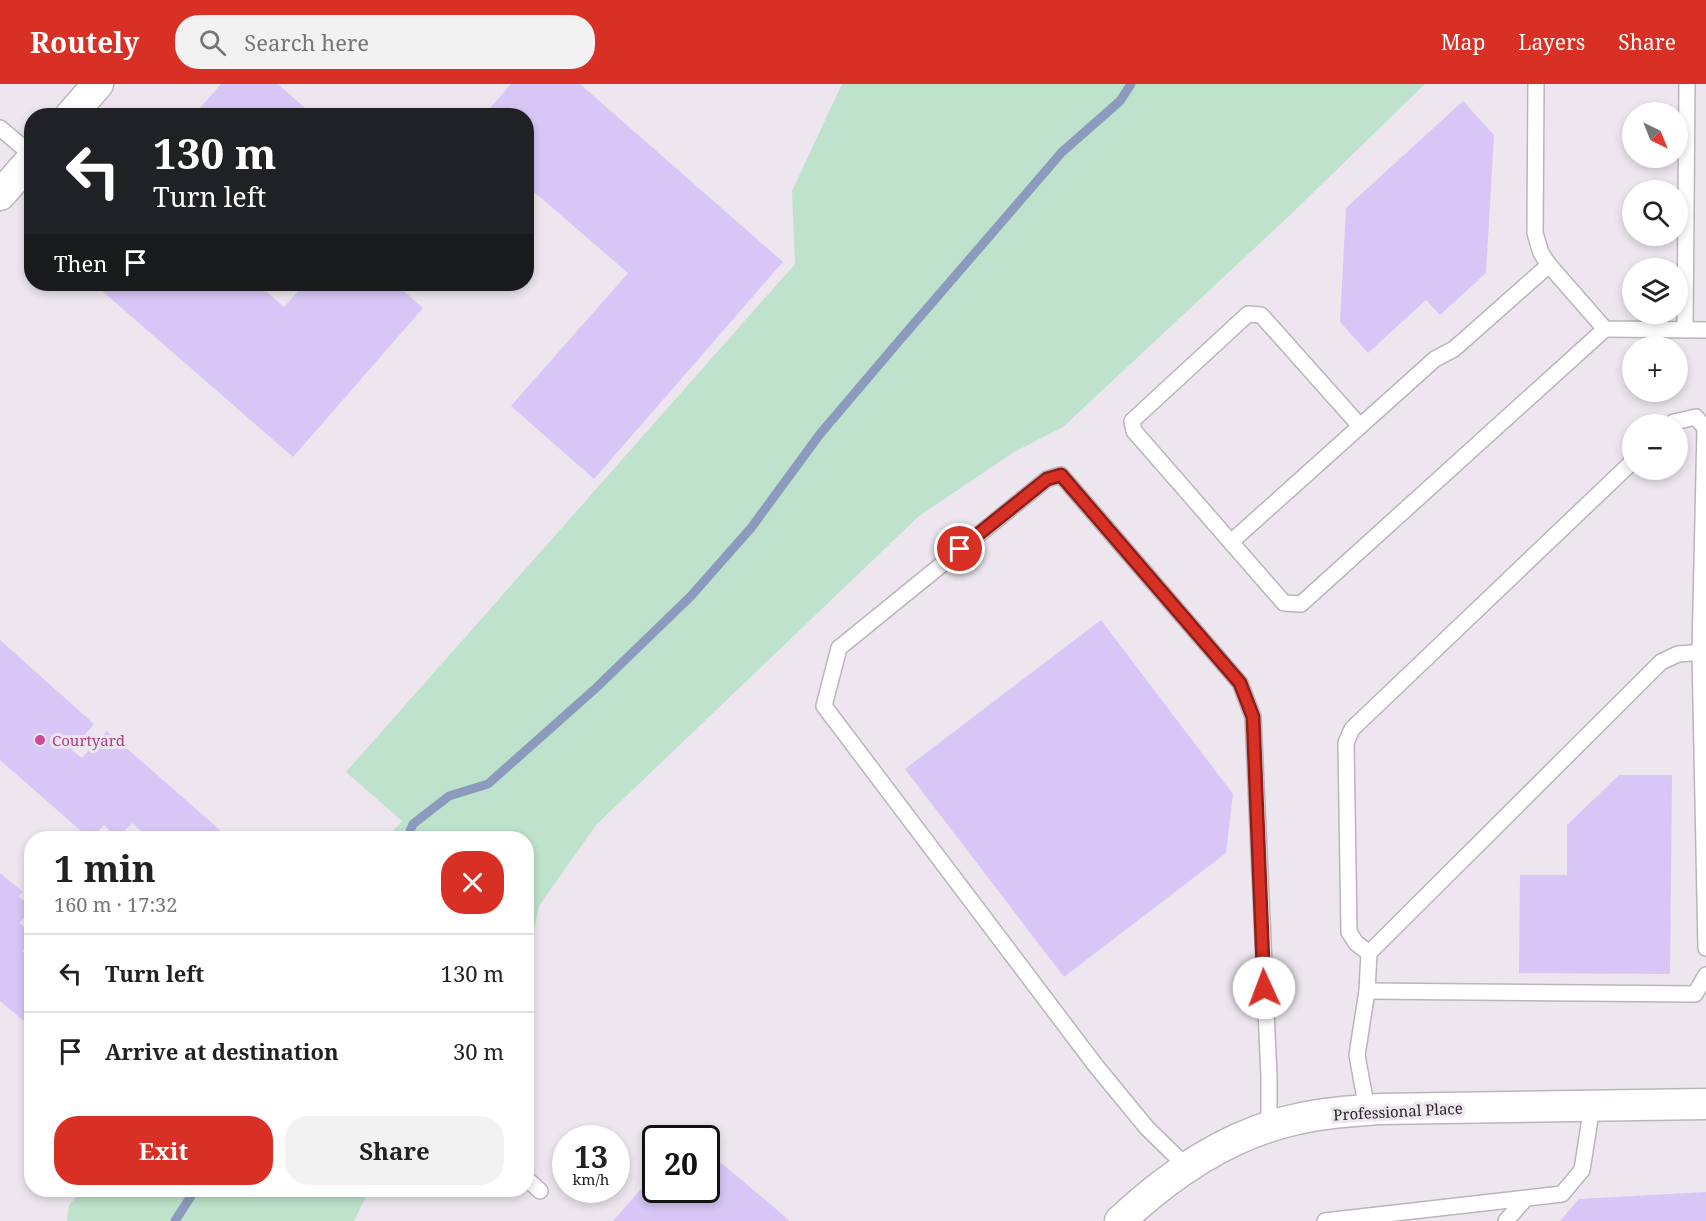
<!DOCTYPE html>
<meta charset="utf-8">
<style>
body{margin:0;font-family:"Noto Serif",serif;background:#f2f2f2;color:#222;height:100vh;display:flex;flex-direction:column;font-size:22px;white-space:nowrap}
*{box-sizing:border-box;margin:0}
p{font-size:20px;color:#767676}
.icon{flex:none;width:33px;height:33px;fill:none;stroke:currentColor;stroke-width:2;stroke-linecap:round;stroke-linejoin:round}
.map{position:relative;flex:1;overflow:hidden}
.drawer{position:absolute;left:24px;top:747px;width:510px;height:366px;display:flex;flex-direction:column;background:#fff;border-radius:24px;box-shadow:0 3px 9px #0003}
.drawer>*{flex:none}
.top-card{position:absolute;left:24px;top:24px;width:510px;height:183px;border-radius:24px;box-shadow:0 3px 9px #0003;background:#202124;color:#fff;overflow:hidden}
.needle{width:39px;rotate:137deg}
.fabs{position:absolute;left:1622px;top:18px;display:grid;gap:12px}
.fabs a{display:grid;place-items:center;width:66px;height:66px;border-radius:50%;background:#fff;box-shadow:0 3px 9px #0003;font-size:30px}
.speed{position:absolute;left:552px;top:1041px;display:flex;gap:12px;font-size:30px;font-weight:700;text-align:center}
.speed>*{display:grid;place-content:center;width:78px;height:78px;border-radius:50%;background:#fff;box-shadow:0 3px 9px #0003;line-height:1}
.speed small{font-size:15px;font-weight:400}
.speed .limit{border:3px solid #111;border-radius:9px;background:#fff;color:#111}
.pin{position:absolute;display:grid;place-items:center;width:51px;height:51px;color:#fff;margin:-26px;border:3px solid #fff;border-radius:50%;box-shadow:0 2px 6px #0007}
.me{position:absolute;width:66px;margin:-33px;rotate:358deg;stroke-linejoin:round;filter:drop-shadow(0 0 4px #0008)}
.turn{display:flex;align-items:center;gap:21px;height:126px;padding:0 30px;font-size:27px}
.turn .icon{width:78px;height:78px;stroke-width:2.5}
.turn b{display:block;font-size:42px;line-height:51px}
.then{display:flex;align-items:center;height:57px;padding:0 30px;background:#0003;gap:12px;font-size:22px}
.round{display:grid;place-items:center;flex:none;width:63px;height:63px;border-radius:24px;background:#f2f2f2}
.headline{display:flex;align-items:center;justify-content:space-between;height:102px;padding:0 30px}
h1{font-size:36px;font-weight:700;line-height:45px}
.action{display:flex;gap:12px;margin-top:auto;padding:12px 30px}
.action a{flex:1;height:69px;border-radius:24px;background:#d93025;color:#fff;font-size:24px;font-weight:700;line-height:69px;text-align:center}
.action a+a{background:#f2f2f2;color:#222}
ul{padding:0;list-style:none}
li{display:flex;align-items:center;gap:18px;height:78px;padding:0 30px;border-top:2px solid #e0e0e0}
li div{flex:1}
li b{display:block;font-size:22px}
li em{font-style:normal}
header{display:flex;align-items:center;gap:36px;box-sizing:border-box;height:84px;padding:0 30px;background:#d93025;color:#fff}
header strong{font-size:28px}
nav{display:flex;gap:33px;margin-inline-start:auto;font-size:21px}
.search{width:420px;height:54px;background:#f2f2f2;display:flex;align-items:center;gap:15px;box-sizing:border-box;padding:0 21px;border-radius:24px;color:#767676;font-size:22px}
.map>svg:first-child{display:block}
.green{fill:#bee2cb}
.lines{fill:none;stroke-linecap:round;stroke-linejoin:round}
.stream{stroke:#8c9bbd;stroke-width:9}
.building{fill:#d8c6f7}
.service-casing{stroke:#bbb4bd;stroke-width:18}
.minor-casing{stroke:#bbb4bd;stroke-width:33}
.service{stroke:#fff;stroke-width:15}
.minor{stroke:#fff;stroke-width:30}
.route-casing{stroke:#8d1f18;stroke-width:15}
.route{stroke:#d93025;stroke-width:10}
.hotel-dot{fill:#d1479c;stroke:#ede6ef;stroke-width:2}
.labels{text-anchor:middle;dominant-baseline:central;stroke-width:6;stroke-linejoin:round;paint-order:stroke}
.hotel-label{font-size:15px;fill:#b23c85;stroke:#ede6ef;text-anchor:start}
.street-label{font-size:15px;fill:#282528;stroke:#ede6ef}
</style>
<header>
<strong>Routely</strong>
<div class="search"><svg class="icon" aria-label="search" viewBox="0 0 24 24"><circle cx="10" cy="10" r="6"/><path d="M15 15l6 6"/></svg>Search here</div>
<nav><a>Map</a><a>Layers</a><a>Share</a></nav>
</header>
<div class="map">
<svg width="1706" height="1137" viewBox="0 0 1706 1137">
<rect width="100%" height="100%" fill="#ede6ef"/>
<g class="green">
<polygon points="842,0 1425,0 1289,132 1063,343 1014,368 919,432 596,741 539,822 527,879 526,754 387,754 402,737 346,688 795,180 792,107"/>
<polygon points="83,1106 369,1106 354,1137 67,1137 69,1121"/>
</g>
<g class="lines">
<g class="stream">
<polyline points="407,754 413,740 449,712 488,700 596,604 691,512 751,444 820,350 899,257 1062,68 1120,17 1131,0"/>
<polyline points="175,1137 195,1106"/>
</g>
</g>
<g class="building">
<polygon points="221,0 278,0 314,32 193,32"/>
<polygon points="511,0 580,0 783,178 594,395 511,322 628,189 526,101 526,32 483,32"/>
<polygon points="1463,17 1494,51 1486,189 1440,231 1426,216 1368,269 1340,238 1346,124"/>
<polygon points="94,200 258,200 284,223 305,200 396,200 423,224 293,373"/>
<polygon points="1101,536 1233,710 1226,769 1064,893 905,685"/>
<polygon points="0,556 94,640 72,666 82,674 107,647 220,746 213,754 145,754 145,750 132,739 118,754 104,741 91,754 89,754 0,676"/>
<polygon points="1619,691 1672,691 1670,890 1519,889 1520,791 1567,791 1567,741"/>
<polygon points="0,789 23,808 18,812 32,823 32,826 19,839 32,849 32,856 22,867 32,875 32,944 0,917"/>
<polygon points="706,1066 790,1137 613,1137 656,1088 656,1106 706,1106"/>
<polygon points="1706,1108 1706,1137 1560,1137 1579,1115"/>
</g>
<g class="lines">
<g class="service-casing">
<g id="service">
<polyline points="1536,0 1535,149 1541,169 1549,181 1605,245 1706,246"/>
<polyline points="0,44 32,71"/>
<polyline points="1685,246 1687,0"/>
<polyline points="1671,340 1674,338 1696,333 1705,344 1700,568 1706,864"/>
<polyline points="1360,342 1261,231 1248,230 1132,337 1134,347 1284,519 1301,520 1605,245"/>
<polyline points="1231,458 1435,275 1454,265 1549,181"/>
<polyline points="1369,869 1356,859 1349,848 1346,659 1352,645 1632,378"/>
<polyline points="1367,907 1695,910 1706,891"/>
<polyline points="1367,1026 1357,971 1367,907 1369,869 1661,578 1678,570 1706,568"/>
<polyline points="1187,1083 1147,1044 1096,982 824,622 839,564 1047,395 1061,391 1240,599 1253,633 1269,993 1269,1043"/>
<polyline points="526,1094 540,1107"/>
<polyline points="1325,1137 1562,1110 1582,1086 1592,1022"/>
<polyline points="1506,1137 1525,1115"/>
</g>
</g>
<g class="minor-casing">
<g id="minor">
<polyline points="70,32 98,0"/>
<polyline points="0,111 32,75"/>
<path d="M 1120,1137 C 1169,1091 1227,1051 1293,1036 C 1322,1029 1351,1027 1380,1025 L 1706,1020"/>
</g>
</g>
<use href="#service" class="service"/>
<use href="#minor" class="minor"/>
</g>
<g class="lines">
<g class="route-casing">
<polyline id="route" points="960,465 1047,395 1061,391 1240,599 1253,633 1264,904"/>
</g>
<use href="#route" class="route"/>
</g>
<circle class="hotel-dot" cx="40" cy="656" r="6"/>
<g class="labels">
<g class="hotel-label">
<text x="52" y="656">Courtyard</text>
</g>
<g class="street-label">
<text transform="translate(1398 1027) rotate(-3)">Professional Place</text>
</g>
</g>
</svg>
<div class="fabs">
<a><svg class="needle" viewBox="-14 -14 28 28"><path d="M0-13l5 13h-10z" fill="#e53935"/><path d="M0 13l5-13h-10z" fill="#767676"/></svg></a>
<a><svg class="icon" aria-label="search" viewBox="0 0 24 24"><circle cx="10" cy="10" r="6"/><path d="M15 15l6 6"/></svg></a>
<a><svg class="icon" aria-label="layers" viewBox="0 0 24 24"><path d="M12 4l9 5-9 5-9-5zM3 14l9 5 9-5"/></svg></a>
<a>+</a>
<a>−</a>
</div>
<div class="speed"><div>13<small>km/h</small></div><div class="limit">20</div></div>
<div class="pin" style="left:960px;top:465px;background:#d93025"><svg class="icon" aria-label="arrive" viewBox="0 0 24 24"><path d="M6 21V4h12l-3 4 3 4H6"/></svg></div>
<svg class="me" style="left:1264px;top:904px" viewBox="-20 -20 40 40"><circle r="19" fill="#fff"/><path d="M0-13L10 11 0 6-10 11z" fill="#d93025"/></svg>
<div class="top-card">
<div class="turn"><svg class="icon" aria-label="left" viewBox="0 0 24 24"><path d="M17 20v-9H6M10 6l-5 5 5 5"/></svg><div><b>130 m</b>Turn left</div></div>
<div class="then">Then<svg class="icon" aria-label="arrive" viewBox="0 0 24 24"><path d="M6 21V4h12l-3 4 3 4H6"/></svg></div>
</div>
<section class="drawer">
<div class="headline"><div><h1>1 min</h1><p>160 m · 17:32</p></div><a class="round" style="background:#d93025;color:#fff"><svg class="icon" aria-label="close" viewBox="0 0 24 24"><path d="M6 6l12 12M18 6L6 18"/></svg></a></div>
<ul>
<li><svg class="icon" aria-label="left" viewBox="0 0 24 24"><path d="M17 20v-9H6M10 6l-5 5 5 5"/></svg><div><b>Turn left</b></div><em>130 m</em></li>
<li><svg class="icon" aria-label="arrive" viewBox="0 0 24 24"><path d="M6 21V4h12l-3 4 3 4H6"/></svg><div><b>Arrive at destination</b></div><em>30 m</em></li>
</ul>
<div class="action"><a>Exit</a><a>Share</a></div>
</section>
</div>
